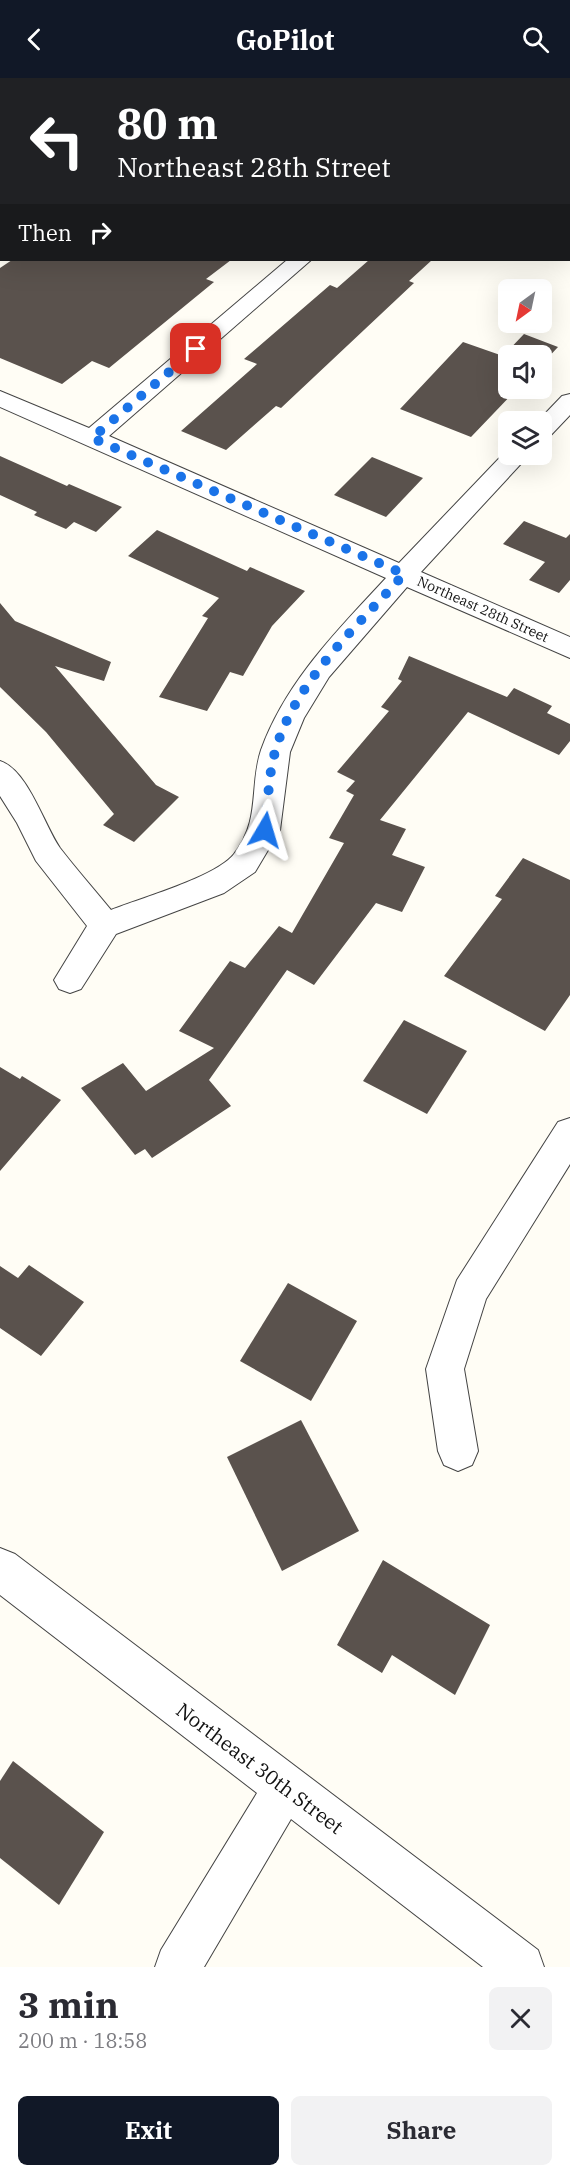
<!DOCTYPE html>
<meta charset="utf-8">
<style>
body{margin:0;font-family:"IBM Plex Serif",serif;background:#f2f2f3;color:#2b2b33;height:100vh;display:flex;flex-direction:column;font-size:22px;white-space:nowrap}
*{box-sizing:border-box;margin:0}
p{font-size:20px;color:#7c7c81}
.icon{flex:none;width:33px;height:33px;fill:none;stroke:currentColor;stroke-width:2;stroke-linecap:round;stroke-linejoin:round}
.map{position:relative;height:1889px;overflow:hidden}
.side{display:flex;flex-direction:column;background:#fff;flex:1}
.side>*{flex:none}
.guide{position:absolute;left:0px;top:0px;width:570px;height:183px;box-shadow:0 6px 24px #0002;background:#202124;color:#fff;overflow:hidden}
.needle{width:39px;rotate:213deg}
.controls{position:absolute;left:498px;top:201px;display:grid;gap:12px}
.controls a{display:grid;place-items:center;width:54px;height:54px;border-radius:9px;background:#fff;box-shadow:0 6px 24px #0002;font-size:30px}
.pin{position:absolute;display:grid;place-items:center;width:51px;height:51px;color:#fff;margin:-26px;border-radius:12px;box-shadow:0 3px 9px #0006}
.me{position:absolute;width:66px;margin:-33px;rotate:7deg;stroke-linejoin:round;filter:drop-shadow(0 0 4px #0008)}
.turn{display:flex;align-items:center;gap:21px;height:126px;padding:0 18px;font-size:27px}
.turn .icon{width:78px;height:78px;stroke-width:2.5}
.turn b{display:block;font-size:42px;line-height:51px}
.then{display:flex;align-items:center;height:57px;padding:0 18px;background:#0003;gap:12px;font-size:22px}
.round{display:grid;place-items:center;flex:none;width:63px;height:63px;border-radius:9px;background:#f2f2f3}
.head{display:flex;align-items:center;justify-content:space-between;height:102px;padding:0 18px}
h1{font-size:36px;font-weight:700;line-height:45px}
.action{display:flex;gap:12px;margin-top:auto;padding:12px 18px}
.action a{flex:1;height:69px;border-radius:9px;background:#111827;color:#fff;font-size:24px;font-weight:700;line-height:69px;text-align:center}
.action a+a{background:#f2f2f3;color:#2b2b33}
header{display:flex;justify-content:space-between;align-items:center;height:78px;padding:0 18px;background:#111827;color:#fff;font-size:27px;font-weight:700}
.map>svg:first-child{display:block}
.building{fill:#5a524d}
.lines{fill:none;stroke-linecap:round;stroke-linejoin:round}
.minor-casing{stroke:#444;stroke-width:2}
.minor{fill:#fff;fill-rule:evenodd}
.route{stroke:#1a73e8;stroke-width:10;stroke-dasharray:0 18}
.labels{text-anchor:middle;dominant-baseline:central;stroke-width:6;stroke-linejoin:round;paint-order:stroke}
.far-street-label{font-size:14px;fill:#111;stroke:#fff}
.near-street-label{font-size:20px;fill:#111;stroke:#fff}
</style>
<header><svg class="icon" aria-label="back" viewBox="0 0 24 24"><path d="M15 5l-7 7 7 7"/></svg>GoPilot<svg class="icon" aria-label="search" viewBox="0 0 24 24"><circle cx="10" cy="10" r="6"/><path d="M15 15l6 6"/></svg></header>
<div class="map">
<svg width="570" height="1889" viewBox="0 0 570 1889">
<rect width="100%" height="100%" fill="#fffdf5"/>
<g class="building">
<polygon points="12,182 231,182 206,201 214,204 109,290 92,283 62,306 0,280 0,190"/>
<polygon points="369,182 432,182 409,203 414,205 281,330 276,328 226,372 181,353 257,286 244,281 330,207 337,210"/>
<polygon points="524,256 558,269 542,286 542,278 508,278 508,310 518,310 471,359 400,331 463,264 503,278"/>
<polygon points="0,378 67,408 69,406 122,429 96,454 74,444 66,451 34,437 37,434 0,417"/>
<polygon points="372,379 423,400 386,439 334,417"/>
<polygon points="524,443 566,460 570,456 570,502 559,515 529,502 545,484 503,466"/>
<polygon points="157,452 247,493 250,489 305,513 272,548 243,598 230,594 207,633 159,619 208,540 202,538 219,520 128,478"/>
<polygon points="0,525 15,543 111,584 104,603 55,588 156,707 179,719 134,764 103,747 114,736 46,654 0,609"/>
<polygon points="409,578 507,619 514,610 552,628 547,635 570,646 570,663 559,677 468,634 380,742 406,751 392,777 425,789 402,834 376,825 314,907 287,892 209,1002 231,1028 152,1080 145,1071 135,1077 81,1010 123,985 146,1013 214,970 179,953 230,883 245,890 279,848 292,855 344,765 329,760 354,717 346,713 355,703 337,694 389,633 381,629 402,603 398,601"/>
<polygon points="523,780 570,802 570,917 545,953 444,898 502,821 495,818"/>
<polygon points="404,942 467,973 427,1036 363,1003"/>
<polygon points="0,989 20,1001 22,998 61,1022 0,1093"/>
<polygon points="29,1187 84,1224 41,1278 0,1250 0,1188 18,1200"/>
<polygon points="288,1205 357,1243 311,1323 240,1283"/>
<polygon points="301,1342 359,1453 282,1493 227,1379"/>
<polygon points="383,1482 490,1547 455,1617 392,1577 382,1595 337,1567"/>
<polygon points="13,1683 104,1754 59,1827 0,1780 0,1703"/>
</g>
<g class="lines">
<g class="minor-casing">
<g id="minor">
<polygon points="191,0 211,0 190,2"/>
<polygon points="502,0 522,0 501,2"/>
<polygon points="0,136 2,136 0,149"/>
<path d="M 287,182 L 311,182 L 109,358 L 399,485 L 508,371 L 508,376 L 530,376 L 421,494 L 570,559 L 570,580 L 407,509 L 329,599 L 304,640 L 290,674 L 280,752 L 255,794 L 224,815 L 116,856 L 81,911 L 70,915 L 59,911 L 54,902 L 87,848 L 36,783 L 17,745 L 0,718 L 0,683 C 28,692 44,747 60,770 C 76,791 94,811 111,832 C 141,820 216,799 234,776 C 261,742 249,708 261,672 C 286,603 338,552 386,500 L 0,329 L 0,313 L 89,350 Z"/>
<polygon points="570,316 570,337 551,357 542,359 542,344 537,344 562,318"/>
<polygon points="570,1040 570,1086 486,1221 464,1291 478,1373 472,1387 458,1393 444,1387 438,1373 426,1291 457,1202 558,1044"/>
<polygon points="0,1470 15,1476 538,1872 544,1889 483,1889 291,1741 204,1889 155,1889 161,1872 257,1715 0,1517"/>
</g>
</g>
<use href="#minor" class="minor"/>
</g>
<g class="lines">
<path class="route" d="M 196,271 L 92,360 L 404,496 C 357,549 294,604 275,674 C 268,699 268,727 265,752"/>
</g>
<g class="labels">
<g class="far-street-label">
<text transform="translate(483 531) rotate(24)">Northeast 28th Street</text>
</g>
<g class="near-street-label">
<text transform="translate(260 1690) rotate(37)">Northeast 30th Street</text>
</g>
</g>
</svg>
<div class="controls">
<a><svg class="needle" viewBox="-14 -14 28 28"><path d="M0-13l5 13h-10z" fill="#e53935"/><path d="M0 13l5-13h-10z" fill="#7c7c81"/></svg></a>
<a><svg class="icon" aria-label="sound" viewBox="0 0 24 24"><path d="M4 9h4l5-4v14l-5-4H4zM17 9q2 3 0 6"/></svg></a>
<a><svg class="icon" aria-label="layers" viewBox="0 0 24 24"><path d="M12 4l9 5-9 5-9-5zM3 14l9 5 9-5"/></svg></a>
</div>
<div class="pin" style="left:196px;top:271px;background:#d93025"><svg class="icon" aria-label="arrive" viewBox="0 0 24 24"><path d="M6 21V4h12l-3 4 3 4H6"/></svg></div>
<svg class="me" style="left:265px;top:752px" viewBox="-20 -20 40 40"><path d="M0-17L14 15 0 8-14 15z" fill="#1a73e8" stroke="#fff" stroke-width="4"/></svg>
<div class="guide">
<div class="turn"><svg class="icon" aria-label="left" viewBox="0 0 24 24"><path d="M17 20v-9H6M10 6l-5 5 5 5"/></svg><div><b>80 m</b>Northeast 28th Street</div></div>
<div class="then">Then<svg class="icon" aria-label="right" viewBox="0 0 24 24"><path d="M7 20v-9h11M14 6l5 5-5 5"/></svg></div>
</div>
</div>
<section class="side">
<div class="head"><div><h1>3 min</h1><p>200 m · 18:58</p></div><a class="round"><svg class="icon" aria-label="close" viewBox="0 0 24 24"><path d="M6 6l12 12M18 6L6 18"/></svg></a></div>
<div class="action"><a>Exit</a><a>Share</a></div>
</section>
